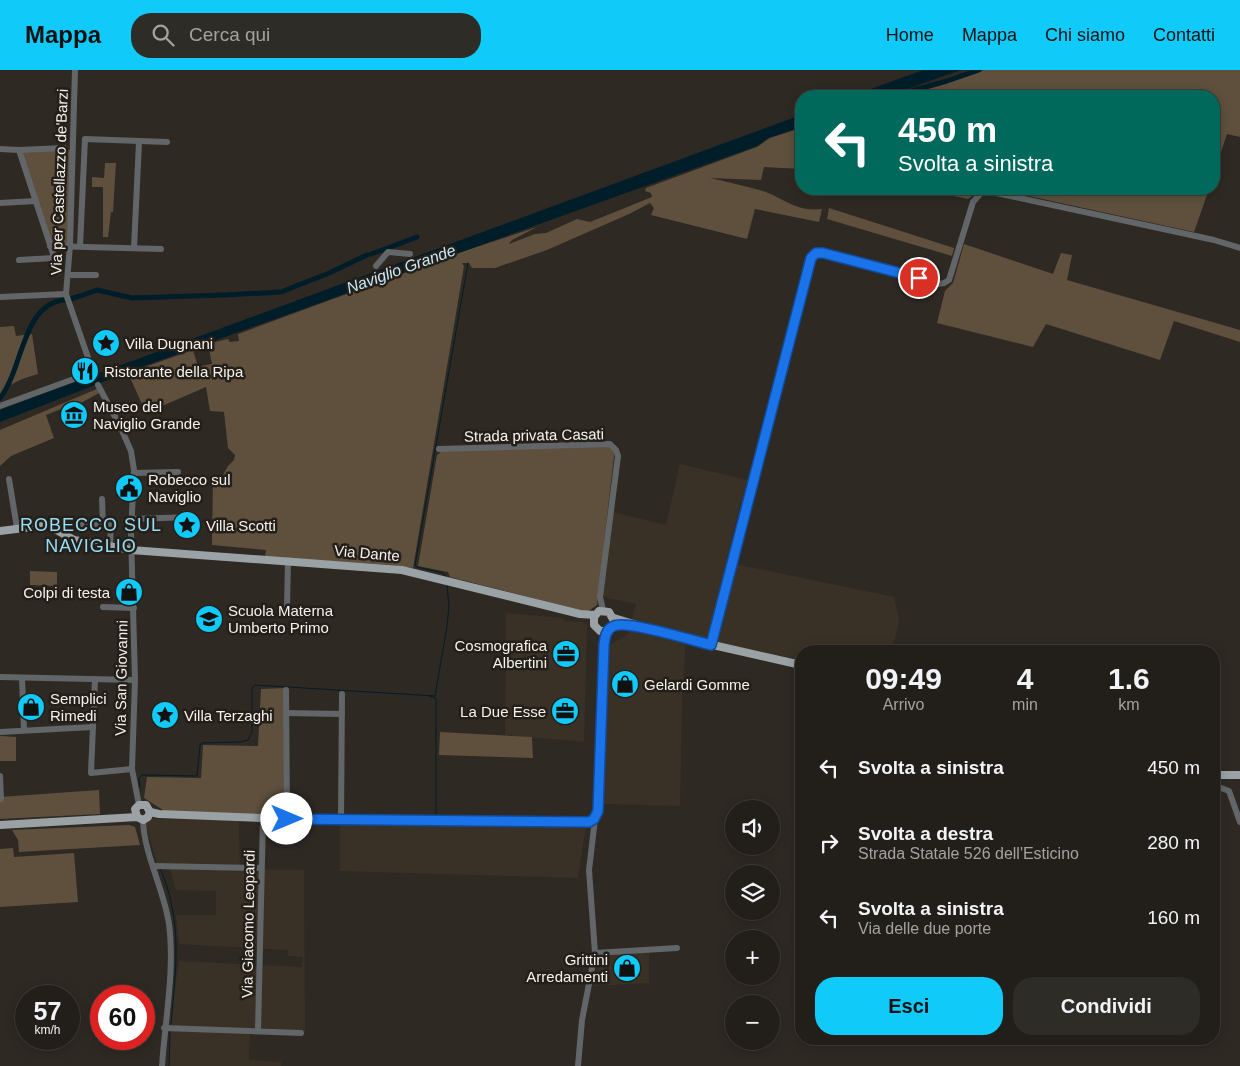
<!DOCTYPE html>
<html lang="it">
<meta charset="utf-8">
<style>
body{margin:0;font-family:Arial,sans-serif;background:#2e2c27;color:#f1f3f6;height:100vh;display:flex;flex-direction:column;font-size:19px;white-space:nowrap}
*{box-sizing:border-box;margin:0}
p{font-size:16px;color:#a2a2a2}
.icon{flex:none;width:28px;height:28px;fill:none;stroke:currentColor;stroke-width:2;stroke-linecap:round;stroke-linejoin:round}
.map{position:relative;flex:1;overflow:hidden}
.drawer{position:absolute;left:795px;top:575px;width:425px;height:400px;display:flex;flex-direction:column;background:#221f1a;border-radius:20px;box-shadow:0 2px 12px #0003,0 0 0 1px #3f3d39}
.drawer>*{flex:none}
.banner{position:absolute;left:795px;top:20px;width:425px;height:105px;border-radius:20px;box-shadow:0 2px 12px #0003,0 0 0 1px #3f3d39;background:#00695c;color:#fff;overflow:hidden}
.buttons{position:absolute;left:725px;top:730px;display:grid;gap:10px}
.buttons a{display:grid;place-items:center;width:55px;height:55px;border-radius:50%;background:#221f1a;box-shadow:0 2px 12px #0003,0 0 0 1px #3f3d39;font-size:25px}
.speed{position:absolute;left:15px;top:915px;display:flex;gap:10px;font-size:25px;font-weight:700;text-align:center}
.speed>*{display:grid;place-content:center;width:65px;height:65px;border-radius:50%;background:#221f1a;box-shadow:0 2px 12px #0003,0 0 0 1px #3f3d39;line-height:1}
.speed small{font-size:12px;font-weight:400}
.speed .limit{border:8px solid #d22;background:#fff;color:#111}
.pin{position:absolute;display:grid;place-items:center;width:42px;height:42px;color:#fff;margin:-21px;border:2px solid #fff;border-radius:50%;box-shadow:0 1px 5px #0007}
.me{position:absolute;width:55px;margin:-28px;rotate:90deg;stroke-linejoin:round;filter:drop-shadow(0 0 4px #0008)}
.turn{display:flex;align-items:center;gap:18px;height:105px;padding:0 20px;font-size:22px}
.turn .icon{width:65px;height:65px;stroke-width:2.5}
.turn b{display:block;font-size:35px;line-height:42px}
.eta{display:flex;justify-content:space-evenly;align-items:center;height:85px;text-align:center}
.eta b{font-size:30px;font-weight:700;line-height:35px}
.primary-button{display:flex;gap:10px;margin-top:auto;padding:10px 20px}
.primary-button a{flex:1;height:58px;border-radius:20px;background:#10cafa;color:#111;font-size:20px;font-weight:700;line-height:58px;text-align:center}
.primary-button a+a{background:#2e2c27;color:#f1f3f6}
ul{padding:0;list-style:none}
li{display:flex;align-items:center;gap:15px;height:75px;padding:0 20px}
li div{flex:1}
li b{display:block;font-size:19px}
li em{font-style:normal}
header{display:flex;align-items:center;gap:30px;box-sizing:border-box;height:70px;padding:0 25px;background:#10cafa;color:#111}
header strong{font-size:24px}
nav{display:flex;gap:28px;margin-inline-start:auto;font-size:18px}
.search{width:350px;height:45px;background:#2e2c27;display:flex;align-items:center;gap:12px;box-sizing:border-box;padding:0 18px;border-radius:20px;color:#a2a2a2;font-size:19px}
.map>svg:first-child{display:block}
.built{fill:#3a3126}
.green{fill:#5e503d}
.water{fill:#001e29}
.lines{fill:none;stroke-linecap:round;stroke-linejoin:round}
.stream{stroke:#001e29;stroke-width:1}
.canal{stroke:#001e29;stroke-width:5}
.minor{stroke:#626668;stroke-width:6}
.major{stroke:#9aa2a6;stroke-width:8}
.route-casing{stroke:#114b97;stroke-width:12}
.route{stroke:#1a73e8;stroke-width:9}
.labels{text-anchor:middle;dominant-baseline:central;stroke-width:5;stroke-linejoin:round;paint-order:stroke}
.street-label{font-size:15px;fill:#f5f1ed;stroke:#241f19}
.poi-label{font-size:15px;fill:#f5f1ed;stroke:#241f19;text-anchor:start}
.water-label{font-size:16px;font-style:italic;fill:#c5eaf9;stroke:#241f19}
.quarter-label{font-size:18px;letter-spacing:1px;fill:#96def8;stroke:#241f19}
</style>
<header>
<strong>Mappa</strong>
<div class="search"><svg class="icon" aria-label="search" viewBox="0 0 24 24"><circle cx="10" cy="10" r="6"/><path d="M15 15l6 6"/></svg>Cerca qui</div>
<nav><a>Home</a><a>Mappa</a><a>Chi siamo</a><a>Contatti</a></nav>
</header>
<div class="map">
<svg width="1240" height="996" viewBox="0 0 1240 996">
<rect width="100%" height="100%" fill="#2e2923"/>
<g class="built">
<polygon points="680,394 751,411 745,433 741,432 726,492 894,527 899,551 892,581 801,581 801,593 686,565 682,631 680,736 603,734 610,575 628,564 636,534 604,527 602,523 613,442 666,455"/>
<polygon points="506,543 563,548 564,551 583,552 587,556 584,672 505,665"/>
<polygon points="151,749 239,750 240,799 304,800 305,961 250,957 249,990 281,992 281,996 168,996 170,952 179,891 302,897 303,887 288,886 288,880 179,874 176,845 216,845 216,821 176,820 168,794 157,793 146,754 147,750"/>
<polygon points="340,754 586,756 578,808 340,801"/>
<polygon points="649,882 649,913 593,916 599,889 603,884"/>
</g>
<g class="green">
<polygon points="984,0 1240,0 1240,67 1227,64 1214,103 1214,26 907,26"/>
<path d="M 801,58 L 801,99 L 764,97 L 761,110 L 710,108 C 728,112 746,116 763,121 C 786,129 795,142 822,139 L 819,152 L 755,139 L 747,169 L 651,145 L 654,138 L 650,133 L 629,144 L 547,180 L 495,198 L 472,198 L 469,193 L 462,193 L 464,196 L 413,498 L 393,495 L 265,487 L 266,480 L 212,475 L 213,407 L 223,405 L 228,396 L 234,390 L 235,385 L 228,378 L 224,342 L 210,341 L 206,317 L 146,343 L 128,303 L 193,280 L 199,300 L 202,300 L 201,296 L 212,294 L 209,279 L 211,273 L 228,269 L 230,272 L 239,271 L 238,264 L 461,182 L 537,157 L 512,170 L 509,174 L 535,164 L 546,163 L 577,149 L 590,152 L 652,127 L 651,123 L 645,121 L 646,118 L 757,77 L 770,68 Z"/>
<polygon points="71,80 68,174 51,174 21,81"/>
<polygon points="105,93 116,93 113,142 111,142 108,167 103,167 103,117 92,117 92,107 104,108"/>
<polygon points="921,119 982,119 968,129"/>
<polygon points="997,119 1209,119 1194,162"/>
<polygon points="829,138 954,178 952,186 827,149"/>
<polygon points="964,174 1053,204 1061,183 1072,185 1067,210 1240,260 1240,272 1174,251 1160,290 1046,254 1033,277 937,253 945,221 953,213"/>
<path d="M 14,256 L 16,266 L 32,264 L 38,304 C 22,309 11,312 0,324 L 0,257 Z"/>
<polygon points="99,318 101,322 79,334 73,334 74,338 68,340 66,337 46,345 54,368 11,386 0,396 0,360"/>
<polygon points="608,376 614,380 614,386 597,535 587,542 450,507 448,502 418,496 437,385 442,381"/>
<polygon points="30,501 57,502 57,516 30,515"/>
<polygon points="284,618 284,745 166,742 144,728 147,707 201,708 203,675 258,676 261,619"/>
<polygon points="440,662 532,667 533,688 439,685"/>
<polygon points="0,666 16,667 16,691 0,691"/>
<polygon points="99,720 100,744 0,749 0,727"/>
<polygon points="129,755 135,757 140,775 19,782 18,770 12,760"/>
<polygon points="13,778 14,787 74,783 78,832 0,837 0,779"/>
</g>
<g class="water">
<polygon points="923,0 961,0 887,26 852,26"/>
<polygon points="801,45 801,57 768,68 757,76 144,296 0,352 0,340 75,312"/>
</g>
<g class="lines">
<g class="stream">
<polyline points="445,506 443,503 417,497 415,495 468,193"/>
<polyline points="429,626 436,628 436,746"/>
<polyline points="140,717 139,709 142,705 197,706 200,675 202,673 241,672 248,670 252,662 252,618 255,615 435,626 447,556 449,536 447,515"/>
<path d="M 160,798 C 183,851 176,898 171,954"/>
<polyline points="169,996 170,962"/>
</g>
<g class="canal">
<polyline points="887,20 893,26 947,11 979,0"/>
<polyline points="388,178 417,167"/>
<polyline points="371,184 385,179"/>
<polyline points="327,204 367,185"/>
<polyline points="83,225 97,220 132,228 223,225"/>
<polyline points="225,225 281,222 324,205"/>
<polyline points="70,229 80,226"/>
<path d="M 0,328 C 23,300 22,233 65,230"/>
</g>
<g class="minor">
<polyline points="0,79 19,80 64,78"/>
<polyline points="19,80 59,202"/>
<polyline points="0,133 36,131"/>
<polyline points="50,176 161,179"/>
<polyline points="80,176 85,69 167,72"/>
<polyline points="134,178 139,72"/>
<polyline points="19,190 54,188"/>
<polyline points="376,196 388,182 410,184"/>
<polyline points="69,205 96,205"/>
<polyline points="66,224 70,175 75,0"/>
<polyline points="0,227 66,224"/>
<polyline points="98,315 120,356 131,381 134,400 131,464 135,610 132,699 139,735"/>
<polyline points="0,336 93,302 66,224"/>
<polyline points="439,379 610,374 616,380 618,386 600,527 603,540"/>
<polyline points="134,403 178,402"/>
<polyline points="9,409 17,458"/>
<polyline points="102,429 103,455"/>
<polyline points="132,449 191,447"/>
<polyline points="59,461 63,455 111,455 110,475"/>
<polyline points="103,537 134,538"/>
<polyline points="287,538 288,490"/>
<polyline points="711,575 811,188 816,183 823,183 938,214 944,213 949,210 973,132 982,122 987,121 1214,170 1240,178"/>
<polyline points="0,607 135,610"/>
<polyline points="22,608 24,660"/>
<polyline points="95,609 91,703 132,699"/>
<polyline points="286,620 287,749"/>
<polyline points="287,643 342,644"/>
<polyline points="0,662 93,657"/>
<polyline points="0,706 1,729"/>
<polyline points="1214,719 1221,718 1229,721 1240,752"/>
<path d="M 143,750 C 144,785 164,819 169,854 C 175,900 165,950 162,996"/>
<polyline points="341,750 342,624"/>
<polyline points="154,796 261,798"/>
<polyline points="595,883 677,878"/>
<polyline points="164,958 301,963"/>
<polyline points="258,960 263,748"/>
<polyline points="578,996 582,950 595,883 589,800 595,749"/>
</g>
<g class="major">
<polyline points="0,461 48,455 74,470 131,480 402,500 580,544 595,545"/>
<polyline points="614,548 669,565 801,595"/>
<polyline points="1214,705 1240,705"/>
<polyline points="150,742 159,744 287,749 589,752 595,749 598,741 604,575 608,561 613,556 614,551 609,542 599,541 594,547 594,555 600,561 608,561"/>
<polyline points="137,747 135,739 139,735 146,735 150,742"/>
<polyline points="0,755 137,747 143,750 148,747 150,742"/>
</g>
</g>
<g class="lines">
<g class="route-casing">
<path id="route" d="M 287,749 L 589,752 L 594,749 L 598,741 L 604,575 C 605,567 606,559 614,556 C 627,550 694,571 711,575 L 811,188 L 816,183 L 823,183 L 919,208"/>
</g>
<use href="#route" class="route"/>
</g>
<defs>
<g id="sight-disc" transform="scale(1.4375)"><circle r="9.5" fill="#10cafa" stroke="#241f19"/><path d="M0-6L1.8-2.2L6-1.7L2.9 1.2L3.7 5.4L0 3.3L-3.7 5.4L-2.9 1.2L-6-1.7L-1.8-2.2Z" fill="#111"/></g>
<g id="restaurant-disc" transform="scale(1.4375)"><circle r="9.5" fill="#10cafa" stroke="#241f19"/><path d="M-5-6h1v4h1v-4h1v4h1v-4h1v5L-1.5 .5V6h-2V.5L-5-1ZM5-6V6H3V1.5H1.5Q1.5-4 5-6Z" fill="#111"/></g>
<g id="museum-disc" transform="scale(1.4375)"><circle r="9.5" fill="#10cafa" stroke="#241f19"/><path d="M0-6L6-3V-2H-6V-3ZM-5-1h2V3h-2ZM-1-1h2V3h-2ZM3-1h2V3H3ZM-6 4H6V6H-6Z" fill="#111"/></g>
<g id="civic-disc" transform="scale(1.4375)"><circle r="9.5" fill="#10cafa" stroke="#241f19"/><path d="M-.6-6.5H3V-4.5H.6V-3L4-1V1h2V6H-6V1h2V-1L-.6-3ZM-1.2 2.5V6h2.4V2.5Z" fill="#111"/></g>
<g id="shop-disc" transform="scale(1.4375)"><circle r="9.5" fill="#10cafa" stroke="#241f19"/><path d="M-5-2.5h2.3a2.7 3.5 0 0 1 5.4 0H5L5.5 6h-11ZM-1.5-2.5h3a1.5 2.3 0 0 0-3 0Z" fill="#111"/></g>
<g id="school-disc" transform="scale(1.4375)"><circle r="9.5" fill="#10cafa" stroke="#241f19"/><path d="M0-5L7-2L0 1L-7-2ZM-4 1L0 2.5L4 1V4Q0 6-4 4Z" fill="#111"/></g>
<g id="office-disc" transform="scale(1.4375)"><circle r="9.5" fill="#10cafa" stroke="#241f19"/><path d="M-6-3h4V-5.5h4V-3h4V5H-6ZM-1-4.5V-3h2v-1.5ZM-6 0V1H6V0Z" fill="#111"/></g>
</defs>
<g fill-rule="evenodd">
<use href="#sight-disc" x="106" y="273"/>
<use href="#restaurant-disc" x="85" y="301"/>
<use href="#museum-disc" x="74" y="345"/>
<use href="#civic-disc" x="129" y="418"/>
<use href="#sight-disc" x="187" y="455"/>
<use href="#shop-disc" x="129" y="522"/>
<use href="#school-disc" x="209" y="549"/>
<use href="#office-disc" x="566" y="584"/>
<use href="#shop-disc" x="625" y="614"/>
<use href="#shop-disc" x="31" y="637"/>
<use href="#office-disc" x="565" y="641"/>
<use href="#sight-disc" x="165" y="645"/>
<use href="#shop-disc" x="627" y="898"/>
</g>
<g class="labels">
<g class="street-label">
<text transform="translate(59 112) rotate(-88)">Via per Castellazzo de'Barzi</text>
<text transform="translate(534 365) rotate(-1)">Strada privata Casati</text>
<text transform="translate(367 483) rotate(5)">Via Dante</text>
<text transform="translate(121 608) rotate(-89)">Via San Giovanni</text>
<text transform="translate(248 854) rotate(-89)">Via Giacomo Leopardi</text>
</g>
<g class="poi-label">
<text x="125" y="273">Villa Dugnani</text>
<text x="104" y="301">Ristorante della Ripa</text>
<text x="93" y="336">Museo del<tspan x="93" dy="17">Naviglio Grande</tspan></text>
<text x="148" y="409">Robecco sul<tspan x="148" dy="17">Naviglio</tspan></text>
<text x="206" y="455">Villa Scotti</text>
<text x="110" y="522" text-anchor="end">Colpi di testa</text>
<text x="228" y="540">Scuola Materna<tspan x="228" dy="17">Umberto Primo</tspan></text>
<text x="547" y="575" text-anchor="end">Cosmografica<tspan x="547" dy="17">Albertini</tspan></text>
<text x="644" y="614">Gelardi Gomme</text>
<text x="50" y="628">Semplici<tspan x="50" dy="17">Rimedi</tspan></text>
<text x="546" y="641" text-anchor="end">La Due Esse</text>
<text x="184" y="645">Villa Terzaghi</text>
<text x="608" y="889" text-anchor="end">Grittini<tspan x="608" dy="17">Arredamenti</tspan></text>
</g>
<g class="water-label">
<text transform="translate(401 199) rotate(-20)">Naviglio Grande</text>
</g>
<g class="quarter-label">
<text x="91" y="455">ROBECCO SUL<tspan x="91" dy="21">NAVIGLIO</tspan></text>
</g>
</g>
</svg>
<div class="buttons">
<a><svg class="icon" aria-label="sound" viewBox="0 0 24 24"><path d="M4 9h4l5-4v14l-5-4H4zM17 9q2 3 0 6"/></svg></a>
<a><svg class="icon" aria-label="layers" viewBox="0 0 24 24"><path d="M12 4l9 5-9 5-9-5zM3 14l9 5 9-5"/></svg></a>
<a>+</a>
<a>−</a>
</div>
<div class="speed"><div>57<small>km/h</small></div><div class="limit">60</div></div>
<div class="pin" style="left:919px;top:208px;background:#d93025"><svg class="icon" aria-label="arrive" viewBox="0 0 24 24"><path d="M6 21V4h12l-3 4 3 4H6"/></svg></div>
<svg class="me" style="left:287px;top:749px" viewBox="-20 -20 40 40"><circle r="19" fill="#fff"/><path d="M0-13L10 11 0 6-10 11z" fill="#1a73e8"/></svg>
<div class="banner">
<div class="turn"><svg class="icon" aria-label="left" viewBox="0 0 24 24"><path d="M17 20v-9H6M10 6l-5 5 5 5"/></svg><div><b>450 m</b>Svolta a sinistra</div></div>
</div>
<section class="drawer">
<div class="eta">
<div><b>09:49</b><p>Arrivo</p></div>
<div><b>4</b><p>min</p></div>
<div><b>1.6</b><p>km</p></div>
</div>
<ul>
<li><svg class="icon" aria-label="left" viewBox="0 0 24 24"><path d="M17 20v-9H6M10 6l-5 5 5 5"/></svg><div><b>Svolta a sinistra</b></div><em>450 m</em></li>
<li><svg class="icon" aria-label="right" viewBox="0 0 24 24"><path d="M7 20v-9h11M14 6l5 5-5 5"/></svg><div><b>Svolta a destra</b><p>Strada Statale 526 dell'Esticino</p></div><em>280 m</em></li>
<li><svg class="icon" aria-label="left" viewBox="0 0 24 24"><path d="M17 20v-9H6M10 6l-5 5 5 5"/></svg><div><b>Svolta a sinistra</b><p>Via delle due porte</p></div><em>160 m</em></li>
</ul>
<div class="primary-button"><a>Esci</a><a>Condividi</a></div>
</section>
</div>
